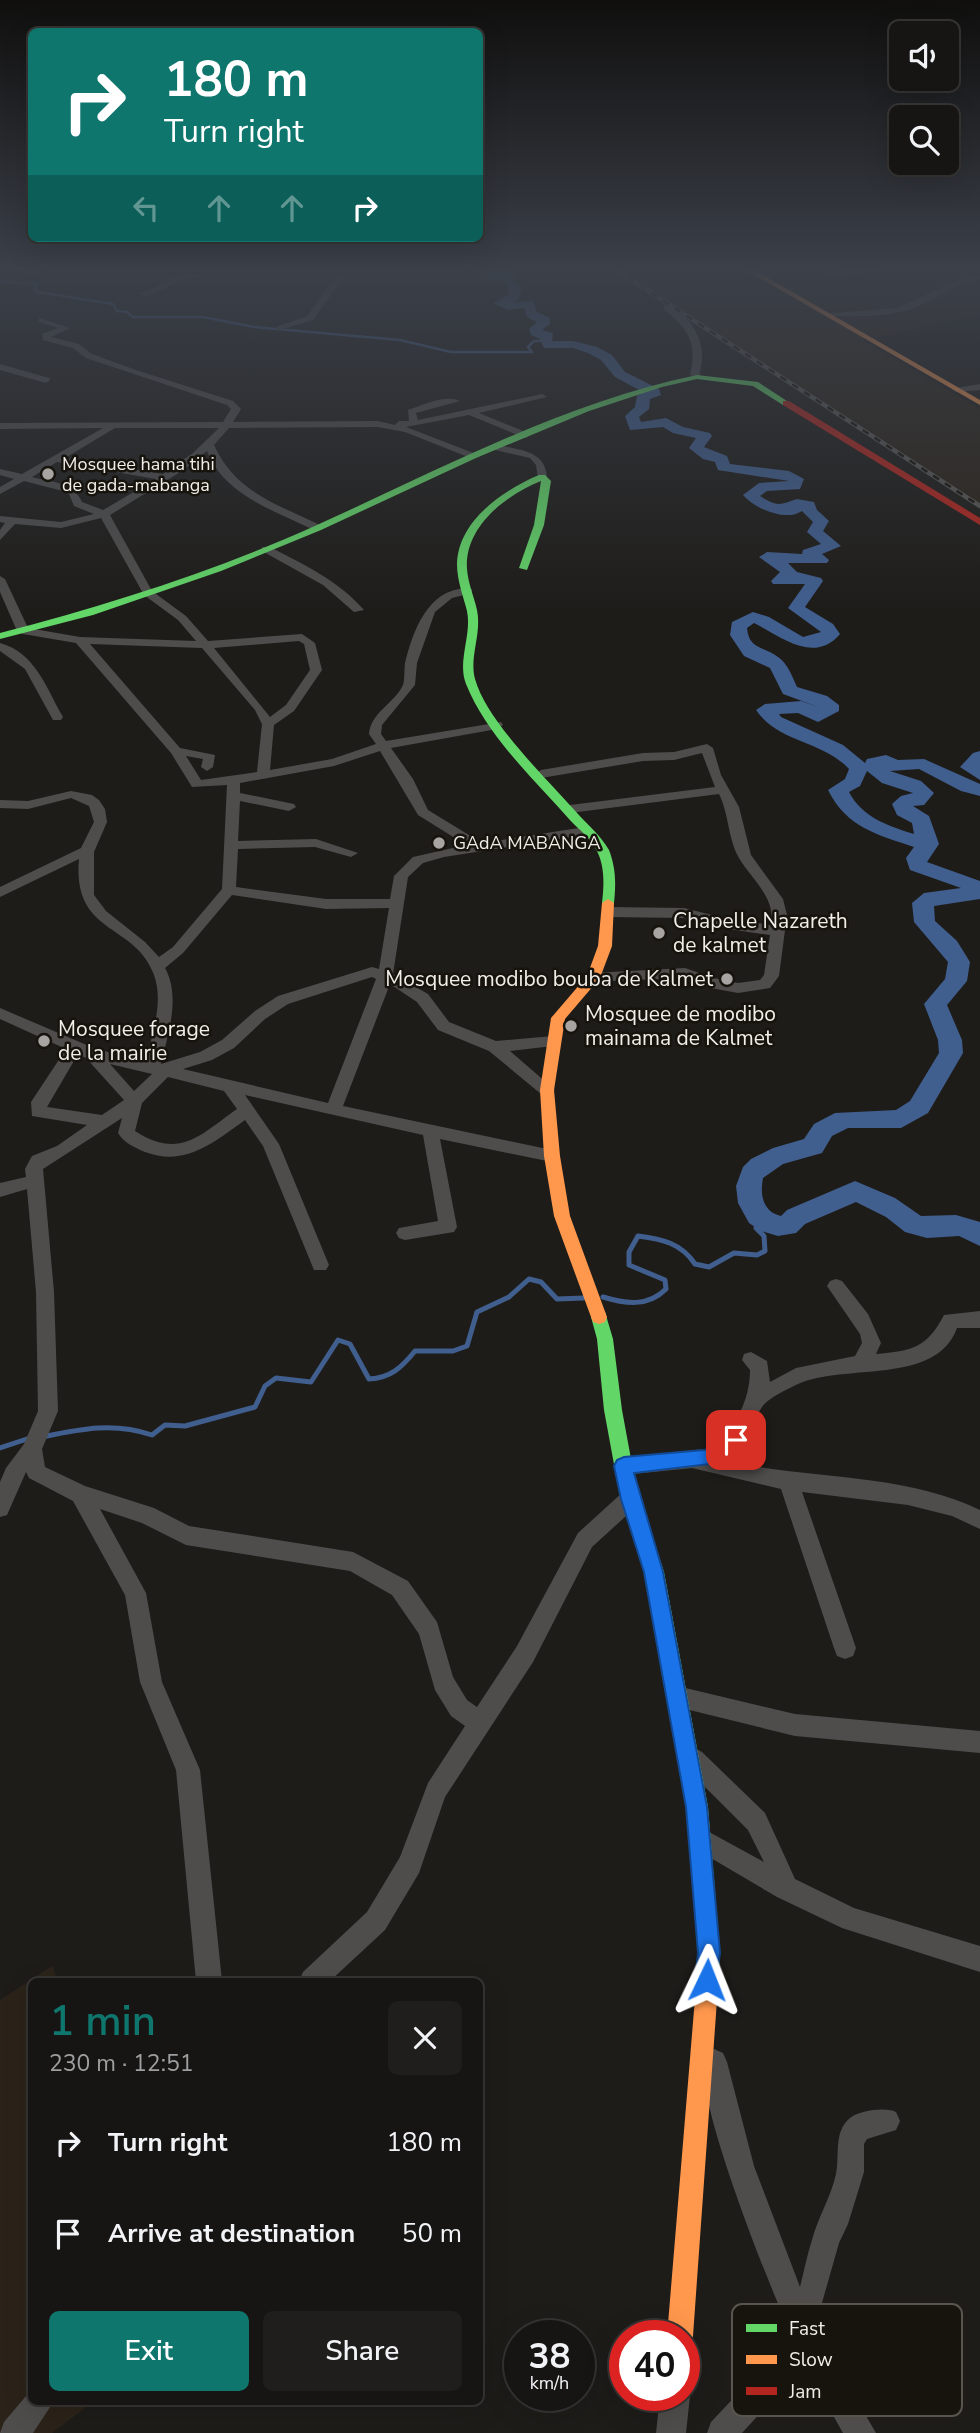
<!DOCTYPE html>
<meta charset="utf-8">
<style>
body{margin:0;font-family:"Nunito Sans",sans-serif;background:#1f1e1c;color:#f1f3f6;height:100vh;display:flex;flex-direction:column;font-size:26px;white-space:nowrap}
*{box-sizing:border-box;margin:0}
p{font-size:23px;color:#9e9fa0}
.icon{flex:none;width:38px;height:38px;fill:none;stroke:currentColor;stroke-width:2;stroke-linecap:round;stroke-linejoin:round}
.map{position:relative;flex:1;overflow:hidden}
.panel{position:absolute;left:28px;top:1978px;width:455px;height:427px;display:flex;flex-direction:column;background:#161513;border-radius:10px;box-shadow:0 7px 28px #0002,0 0 0 2px #353433}
.panel>*{flex:none}
.hud{position:absolute;left:28px;top:28px;width:455px;height:214px;border-radius:10px;box-shadow:0 7px 28px #0002,0 0 0 2px #353433;background:#0f766e;color:#fff;overflow:hidden}
.tools{position:absolute;left:889px;top:21px;display:grid;gap:14px}
.tools a{display:grid;place-items:center;width:70px;height:70px;border-radius:10px;background:#161513;box-shadow:0 7px 28px #0002,0 0 0 2px #353433;font-size:35px}
.speed{position:absolute;left:504px;top:2320px;display:flex;gap:14px;font-size:35px;font-weight:700;text-align:center}
.speed>*{display:grid;place-content:center;width:91px;height:91px;border-radius:50%;background:#161513;box-shadow:0 7px 28px #0002,0 0 0 2px #353433;line-height:1}
.speed small{font-size:18px;font-weight:400}
.speed .limit{border:10px solid #d22;background:#fff;color:#111}
.pin{position:absolute;display:grid;place-items:center;width:60px;height:60px;color:#fff;margin:-30px;border-radius:14px;box-shadow:0 4px 10px #0006}
.me{position:absolute;width:77px;margin:-38px;rotate:2deg;stroke-linejoin:round;filter:drop-shadow(0 0 5px #0008)}
.turn{display:flex;align-items:center;gap:24px;height:147px;padding:0 21px;font-size:32px}
.turn .icon{width:91px;height:91px;stroke-width:2.5}
.turn b{display:block;font-size:49px;line-height:60px}
.lanes{display:flex;align-items:center;height:66px;padding:0 21px;background:#0003;justify-content:center;gap:35px;direction:ltr}
.lanes .off{opacity:.35}
.round{display:grid;place-items:center;flex:none;width:74px;height:74px;border-radius:10px;background:#1f1e1c}
.headline{display:flex;align-items:center;justify-content:space-between;height:119px;padding:0 21px}
h1{font-size:42px;font-weight:600;line-height:52px;color:#0f766e}
.action{display:flex;gap:14px;margin-top:auto;padding:14px 21px}
.action a{flex:1;height:80px;border-radius:10px;background:#0f766e;color:#fff;font-size:28px;font-weight:600;line-height:80px;text-align:center}
.action a+a{background:#1f1e1c;color:#f1f3f6}
ul{padding:0;list-style:none}
li{display:flex;align-items:center;gap:21px;height:91px;padding:0 21px}
li div{flex:1}
li b{display:block;font-size:26px}
li em{font-style:normal}
.map>svg:first-child{display:block}
.built{fill:#2b2319}
.lines{fill:none;stroke-linecap:round;stroke-linejoin:round}
.stream-far1{stroke:#405e8e;stroke-width:2.5}
.stream{stroke:#405e8e;stroke-width:5}
.river{fill:#405e8e;fill-rule:evenodd}
.street{fill:#4e4d4c;fill-rule:evenodd}
.fast{fill:#63d668;fill-rule:evenodd}
.slow{fill:#ff974d;fill-rule:evenodd}
.jam{fill:#b3261e;fill-rule:evenodd}
.rail-casing{stroke:#585754;stroke-width:4.5}
.rail{stroke:#17130d;stroke-width:2.5;stroke-dasharray:7;stroke-linecap:butt}
.route{fill:#1a73e8;stroke:#114b97;stroke-width:2}
.poi-dot{fill:#a7a4a1;stroke:#17130d;stroke-width:2.5}
.labels{text-anchor:middle;dominant-baseline:central;stroke-width:5;stroke-linejoin:round;paint-order:stroke}
.far-poi-label{font-size:18px;fill:#f1eeea;stroke:#17130d;text-anchor:start}
.poi-label{font-size:21px;fill:#f1eeea;stroke:#17130d;text-anchor:start}
.key{fill:#17130d;stroke:#58554f;stroke-width:2}
.key-label{font-size:19px;fill:#f1eeea}
</style>
<div class="map">
<svg width="980" height="2433" viewBox="0 0 980 2433">
<rect width="100%" height="100%" fill="#1e1c19"/>
<g class="built">
<polygon points="616,270 980,270 980,315 862,340 980,409 980,506"/>
<polygon points="52,1966 58,1981 32,1981 32,2401 94,2401 52,2433 0,2433 0,2000"/>
</g>
<g class="lines">
<polyline class="stream-far1" points="0,281 37,284 34,289 37,292 113,304 117,311 127,312 133,317 203,317 254,327 400,340 451,352 532,352 528,347 534,341 545,341"/>
<g class="stream">
<path d="M 603,1297 C 626,1304 648,1307 666,1289 L 665,1280 L 629,1265 L 629,1252 L 638,1236 C 662,1239 681,1243 695,1264 L 709,1267 L 734,1253 L 757,1255 L 765,1251 L 764,1236 L 756,1228 L 759,1218"/>
<path d="M 42,1437 C 81,1429 113,1422 152,1435 L 165,1425 L 185,1426 L 255,1407 L 265,1386 L 276,1378 L 311,1382 L 338,1340 L 350,1344 L 369,1379 C 391,1378 402,1367 415,1351 L 453,1351 L 467,1346 L 477,1312 L 509,1297 L 529,1279 L 541,1282 L 557,1299 L 584,1298"/>
<polyline points="0,1448 30,1438"/>
</g>
<g class="river">
<path d="M 493,270 L 509,270 L 504,274 L 512,275 L 522,290 L 518,300 L 512,302 L 533,301 L 537,312 L 550,318 L 550,324 L 542,330 L 553,333 L 552,341 L 573,341 L 597,347 L 612,355 L 625,372 L 659,389 L 661,395 L 650,399 L 649,409 L 639,417 L 641,422 L 666,418 L 683,427 L 710,433 L 712,436 L 704,447 L 727,456 L 730,464 L 789,471 L 804,479 L 800,489 L 767,491 L 760,496 C 778,508 781,504 797,499 L 814,502 L 817,510 L 829,521 L 823,531 L 841,546 L 822,554 L 829,560 L 827,563 L 788,563 L 797,572 L 821,578 L 823,581 L 805,607 L 833,624 L 840,634 C 814,665 780,636 754,623 L 747,628 C 749,650 764,646 778,657 C 788,664 792,676 797,687 L 827,696 L 839,705 L 839,711 L 818,722 L 798,713 L 779,714 L 781,717 L 843,745 L 865,763 L 867,759 L 886,755 L 898,760 L 924,759 L 980,784 L 980,796 L 961,791 L 919,769 L 890,771 L 921,781 L 934,793 L 924,805 L 913,806 L 929,816 L 939,844 L 927,862 L 980,881 L 980,899 L 934,906 L 935,921 L 957,941 L 970,962 L 967,981 L 947,1005 L 962,1040 L 963,1053 L 928,1113 L 901,1128 L 848,1128 L 832,1136 L 822,1153 L 783,1164 L 763,1178 C 760,1194 762,1212 781,1216 L 787,1210 L 855,1181 L 895,1198 L 921,1216 L 956,1215 L 980,1222 L 980,1246 L 959,1236 L 927,1238 L 905,1232 L 886,1217 L 856,1202 L 805,1224 L 796,1233 L 778,1236 L 761,1231 L 749,1223 L 738,1203 L 736,1186 L 743,1167 L 751,1159 L 773,1148 L 804,1139 L 814,1124 L 835,1113 L 896,1110 L 910,1101 L 939,1053 L 938,1040 L 924,1004 L 945,979 L 948,962 L 914,922 L 912,903 L 924,893 L 961,888 L 910,870 L 906,858 L 914,847 C 878,835 846,827 828,790 L 845,779 L 849,769 C 822,740 779,743 756,710 L 765,704 L 801,701 L 821,708 L 783,694 L 770,668 L 744,656 L 730,635 L 732,622 L 753,612 L 769,617 L 803,637 L 821,632 L 788,608 L 805,584 L 773,584 L 771,581 L 780,572 L 759,557 L 767,552 L 802,554 L 803,550 L 821,544 L 807,532 L 813,522 L 802,511 C 786,522 755,509 743,495 L 759,483 L 789,481 L 718,470 L 715,462 L 703,459 L 689,448 L 696,438 L 673,433 L 663,427 L 630,430 L 625,416 L 635,407 L 637,396 L 643,392 L 615,377 L 601,360 L 588,353 L 573,348 L 544,348 L 540,339 L 531,335 L 529,329 L 537,322 L 527,317 L 524,308 L 508,310 L 493,303 L 509,295 L 510,290 L 504,281 L 486,278 L 486,274 ZM 867,771 L 882,783 L 913,793 L 901,796 L 892,804 L 897,815 L 912,823 L 914,834 C 888,826 862,817 849,792 L 860,786 Z"/>
<polygon points="980,751 980,780 960,767 973,753"/>
</g>
<g class="street">
<polygon points="31,270 39,270 31,276 27,274"/>
<polygon points="201,270 215,270 188,278 147,296 140,294 182,274"/>
<polygon points="341,270 349,270 313,320 276,331 276,327 307,316"/>
<polygon points="850,270 888,270 828,276 824,274"/>
<path d="M 980,275 L 980,279 C 955,284 937,299 914,308 C 886,318 855,316 826,316 L 822,314 L 897,308 L 952,282 Z"/>
<path d="M 664,306 C 683,306 701,334 702,352 C 703,362 699,371 700,379 L 694,379 L 690,374 C 698,345 688,327 664,310 Z"/>
<path d="M 39,318 L 70,328 L 51,337 L 79,344 L 92,354 L 136,370 L 233,401 L 241,409 L 233,422 L 378,421 L 395,425 L 399,421 L 409,421 L 408,410 C 422,405 446,394 460,401 L 416,413 L 418,420 L 542,394 L 547,397 L 479,413 L 528,433 L 528,437 L 525,438 L 469,415 L 406,427 L 476,454 L 478,456 L 473,459 L 405,432 L 378,427 L 229,428 L 214,445 C 236,493 277,504 322,526 L 322,530 L 314,530 C 275,511 224,495 207,451 L 182,471 L 110,515 L 152,591 L 186,616 L 208,641 L 302,634 L 315,643 L 322,670 L 294,711 L 274,725 L 270,770 L 332,759 L 376,744 L 369,734 C 371,712 394,704 403,685 C 405,679 404,670 405,663 C 413,630 430,584 472,589 L 472,593 L 452,598 L 435,612 L 417,663 L 415,685 L 382,725 L 381,734 L 386,741 L 501,722 L 503,725 L 497,729 L 391,748 L 413,779 L 428,810 L 482,843 L 585,827 L 592,831 L 585,835 L 444,857 L 423,863 L 408,877 L 393,974 L 428,994 L 449,1022 L 496,1041 L 553,1036 L 561,1041 L 553,1046 L 510,1051 L 555,1090 L 547,1096 L 541,1094 L 489,1051 L 438,1030 L 417,1002 L 390,984 L 343,1106 L 552,1150 L 560,1156 L 552,1162 L 440,1139 L 457,1227 L 454,1232 L 405,1240 L 399,1238 L 396,1233 L 399,1228 L 438,1221 L 423,1135 L 245,1095 L 279,1144 L 329,1265 L 326,1270 L 314,1270 L 263,1146 L 245,1120 C 213,1143 185,1167 145,1152 C 135,1148 123,1142 118,1133 L 122,1118 L 43,1169 L 54,1292 L 58,1411 L 42,1449 L 45,1467 L 85,1486 L 154,1508 L 189,1526 L 353,1552 L 408,1581 L 437,1622 L 453,1677 L 467,1700 L 477,1707 L 517,1646 L 578,1533 L 623,1492 L 630,1490 L 637,1492 L 640,1499 L 637,1506 L 592,1547 L 533,1662 L 445,1797 L 419,1873 L 385,1930 L 330,1981 L 299,1981 L 303,1972 L 367,1912 L 400,1857 L 428,1783 L 465,1726 L 451,1716 L 435,1690 L 419,1634 L 392,1595 L 350,1571 L 186,1545 L 142,1523 L 100,1509 L 146,1593 L 162,1682 L 200,1770 L 222,1981 L 196,1981 L 176,1770 L 140,1682 L 125,1595 L 73,1501 L 29,1478 L 26,1472 L 7,1515 L 0,1517 L 0,1482 L 6,1468 L 24,1444 L 38,1411 L 36,1292 L 27,1189 L 0,1197 L 0,1183 L 26,1177 L 25,1169 L 32,1156 L 57,1146 L 87,1125 L 32,1116 L 31,1102 L 66,1049 L 0,1019 L 0,1008 L 96,1049 L 146,1061 C 152,1034 164,1002 154,975 C 135,922 72,936 79,859 L 0,897 L 0,887 L 81,848 L 94,822 L 89,806 L 71,798 L 28,809 L 0,808 L 0,800 L 28,801 L 71,791 L 92,795 L 99,800 L 105,809 L 107,822 L 94,852 L 94,895 L 106,911 L 145,942 L 159,957 L 173,947 L 222,889 L 227,785 L 192,787 L 171,753 L 76,643 L 23,634 L 17,631 L 0,592 L 0,576 L 5,579 L 28,628 L 80,637 L 196,641 L 178,620 L 144,595 L 101,518 L 61,528 L 15,524 L 0,540 L 0,530 L 5,523 L 0,522 L 0,516 L 61,522 L 94,514 L 74,506 L 69,494 L 63,491 L 24,481 L 0,494 L 0,487 L 14,479 L 0,475 L 0,469 L 22,474 L 103,428 L 0,429 L 0,423 L 223,422 L 231,409 L 227,405 L 86,358 L 73,348 L 43,340 L 42,334 L 58,328 L 39,322 ZM 115,428 L 219,428 L 193,453 L 163,474 L 65,458 ZM 57,462 L 156,479 L 103,510 L 82,502 C 74,482 51,482 32,477 ZM 299,641 L 304,644 L 310,670 L 286,705 L 270,717 L 214,648 ZM 90,644 L 202,648 L 255,710 L 262,724 L 257,772 L 201,780 L 186,756 L 203,759 L 201,767 L 207,771 L 213,767 L 215,755 L 180,748 ZM 380,751 L 418,815 L 466,845 L 413,857 L 394,876 L 390,899 L 326,899 L 236,887 L 238,849 L 315,847 L 351,857 L 358,853 L 316,839 L 238,841 L 240,801 L 289,811 L 296,807 L 294,804 L 240,793 L 240,783 L 334,766 ZM 232,895 L 326,909 L 389,908 L 379,969 L 372,967 L 278,996 L 255,1011 L 222,1040 L 200,1052 L 161,1064 C 168,1034 181,997 165,968 L 183,953 ZM 372,977 L 376,979 L 328,1103 L 183,1069 L 212,1060 L 234,1048 L 265,1019 L 288,1004 ZM 78,1054 L 86,1058 L 124,1100 L 102,1115 L 47,1107 ZM 110,1064 L 152,1074 L 134,1091 ZM 168,1077 L 224,1091 L 237,1109 C 200,1135 180,1160 135,1131 L 142,1103 Z"/>
<polygon points="0,364 49,378 50,380 46,383 0,370"/>
<polygon points="980,384 980,390 956,392 951,389"/>
<path d="M 494,444 C 517,450 545,449 547,477 L 538,479 L 536,465 L 530,458 L 491,449 L 489,447 Z"/>
<path d="M 262,547 L 270,547 C 303,564 339,581 364,610 L 354,612 L 323,585 L 262,551 Z"/>
<path d="M 0,643 C 36,653 46,688 63,717 L 61,720 L 53,720 L 25,669 L 0,651 Z"/>
<path d="M 707,744 L 713,748 L 721,775 L 739,807 L 751,855 L 783,899 L 787,915 L 779,976 L 770,988 L 738,993 L 711,988 L 684,978 L 587,982 L 584,978 L 587,974 L 592,973 L 685,968 L 714,978 L 738,983 L 760,980 L 764,975 L 770,935 L 728,929 L 684,918 L 608,917 L 601,912 L 608,907 L 684,908 L 728,919 L 771,925 C 776,897 752,880 739,858 C 728,839 729,814 719,794 L 570,813 L 563,809 L 570,805 L 715,787 L 702,753 L 674,760 L 643,761 L 541,778 L 535,774 L 541,770 L 643,753 L 674,752 Z"/>
<path d="M 836,1279 L 842,1281 L 868,1314 L 881,1343 L 876,1354 C 912,1351 927,1348 944,1315 L 980,1311 L 980,1328 L 957,1328 C 936,1386 844,1363 798,1384 C 788,1389 768,1398 762,1407 C 756,1415 754,1427 749,1436 C 744,1445 735,1453 728,1461 C 811,1480 902,1472 980,1510 L 980,1529 L 952,1516 L 908,1505 L 802,1492 L 856,1648 L 853,1656 L 845,1659 L 837,1656 L 834,1648 L 781,1489 L 692,1468 L 624,1475 L 617,1472 L 614,1466 L 617,1460 L 624,1457 L 715,1448 C 735,1426 750,1401 750,1370 L 742,1360 L 744,1354 L 751,1352 L 767,1361 L 770,1382 L 796,1368 L 855,1356 L 862,1343 L 860,1334 L 827,1286 L 830,1281 Z"/>
<polygon points="677,1686 795,1714 980,1731 980,1753 795,1736 669,1705 666,1697 669,1689"/>
<polygon points="694,1748 702,1752 765,1813 795,1879 854,1908 980,1946 980,1972 842,1928 777,1897 692,1847 688,1839 692,1831 700,1827 764,1862 748,1830 686,1768 682,1760 686,1752"/>
<path d="M 714,2049 L 723,2053 L 727,2062 L 754,2166 L 800,2287 C 804,2271 807,2255 812,2240 C 818,2217 831,2197 836,2174 C 840,2156 833,2132 850,2118 C 861,2110 885,2107 896,2112 L 900,2121 L 896,2130 L 867,2139 L 864,2144 L 864,2172 L 848,2224 L 839,2243 L 816,2324 L 835,2363 L 876,2433 L 843,2433 L 803,2362 L 799,2371 L 742,2433 L 707,2433 L 711,2422 L 777,2352 L 787,2325 C 768,2281 690,2089 705,2053 Z"/>
<polygon points="684,2385 690,2396 686,2433 656,2433 660,2396 684,2396"/>
<polygon points="32,2389 32,2401 54,2401 33,2433 0,2433 4,2422"/>
</g>
<g class="fast">
<path d="M 697,375 L 758,382 L 790,403 L 783,405 L 753,386 L 697,379 L 662,387 L 589,411 L 476,458 L 321,530 L 221,571 L 93,615 L 0,639 L 0,633 C 108,605 215,571 317,525 C 441,469 563,403 697,375 Z"/>
<path d="M 539,475 L 545,475 L 551,481 L 544,525 L 527,570 L 519,568 L 534,525 L 541,481 C 506,495 464,527 467,569 C 468,583 474,597 477,610 C 482,634 469,657 475,679 C 487,722 548,780 578,814 C 589,826 601,836 609,850 C 616,868 616,884 614,903 L 608,907 L 602,903 C 604,886 605,867 597,851 C 591,838 578,829 569,819 C 533,778 487,736 466,684 C 457,661 472,635 467,611 C 463,596 457,580 457,564 C 458,521 503,490 539,475 Z"/>
<polygon points="599,1310 605,1312 613,1339 622,1410 636,1486 664,1572 708,1807 720,1953 718,1986 715,1994 707,1997 699,1994 696,1986 698,1953 686,1807 644,1572 618,1486 604,1410 597,1339 591,1317 593,1312"/>
</g>
<g class="slow">
<polygon points="746,270 754,270 980,400 980,405"/>
<polygon points="608,899 614,903 612,946 600,978 565,1019 554,1090 560,1156 570,1216 607,1317 605,1322 599,1324 593,1322 591,1317 554,1216 544,1156 540,1090 551,1018 587,976 598,946 602,903"/>
<polygon points="707,1975 715,1978 718,1986 693,2336 689,2345 684,2347 684,2336 667,2336 696,1986 699,1978"/>
</g>
<polygon class="jam" points="783,401 789,401 980,518 980,525 783,405"/>
<g class="rail-casing">
<polyline id="rail" points="616,270 980,506"/>
</g>
<use href="#rail" class="rail"/>
</g>
<linearGradient id="sky" x2="0" y2="1"><stop stop-color="#100f0e"/><stop offset="0.44" stop-color="#3b4049"/><stop offset="1" stop-color="#3b4049" stop-opacity="0"/></linearGradient>
<rect width="980" height="611" fill="url(#sky)"/>
<polygon class="route" points="736,1432 742,1434 745,1440 726,1462 634,1473 663,1572 707,1807 720,1953 715,1988 707,1991 699,1988 695,1980 698,1953 686,1807 644,1572 621,1499 614,1466 617,1460 624,1457 715,1449"/>
<g class="poi-dot">
<circle cx="48" cy="474" r="7"/>
<circle cx="439" cy="843" r="7"/>
<circle cx="659" cy="933" r="7"/>
<circle cx="727" cy="979" r="7"/>
<circle cx="571" cy="1026" r="7"/>
<circle cx="44" cy="1041" r="7"/>
</g>
<g class="labels">
<g class="far-poi-label">
<text x="62" y="464">Mosquee hama tihi<tspan x="62" dy="21">de gada-mabanga</tspan></text>
<text x="453" y="843">GAdA MABANGA</text>
</g>
<g class="poi-label">
<text x="673" y="921">Chapelle Nazareth<tspan x="673" dy="24">de kalmet</tspan></text>
<text x="713" y="979" text-anchor="end">Mosquee modibo bouba de Kalmet</text>
<text x="585" y="1014">Mosquee de modibo<tspan x="585" dy="24">mainama de Kalmet</tspan></text>
<text x="58" y="1029">Mosquee forage<tspan x="58" dy="24">de la mairie</tspan></text>
</g>
</g>
<rect x="732" y="2304" width="230" height="112" rx="10" class="key"/>
<rect x="746" y="2324" width="31" height="8" fill="#63d668"/>
<rect x="746" y="2355" width="31" height="9" fill="#ff974d"/>
<rect x="746" y="2387" width="31" height="8" fill="#b3261e"/>
<g class="key-label">
<text x="789" y="2335">Fast</text>
<text x="789" y="2366">Slow</text>
<text x="789" y="2398">Jam</text>
</g>
</svg>
<div class="tools">
<a><svg class="icon" aria-label="sound" viewBox="0 0 24 24"><path d="M4 9h4l5-4v14l-5-4H4zM17 9q2 3 0 6"/></svg></a>
<a><svg class="icon" aria-label="search" viewBox="0 0 24 24"><circle cx="10" cy="10" r="6"/><path d="M15 15l6 6"/></svg></a>
</div>
<div class="speed"><div>38<small>km/h</small></div><div class="limit">40</div></div>
<div class="pin" style="left:736px;top:1440px;background:#d93025"><svg class="icon" aria-label="arrive" viewBox="0 0 24 24"><path d="M6 21V4h12l-3 4 3 4H6"/></svg></div>
<svg class="me" style="left:707px;top:1980px" viewBox="-20 -20 40 40"><path d="M0-17L14 15 0 8-14 15z" fill="#1a73e8" stroke="#fff" stroke-width="4"/></svg>
<div class="hud">
<div class="turn"><svg class="icon" aria-label="right" viewBox="0 0 24 24"><path d="M7 20v-9h11M14 6l5 5-5 5"/></svg><div><b>180 m</b>Turn right</div></div>
<div class="lanes"><svg class="icon off" aria-label="left" viewBox="0 0 24 24"><path d="M17 20v-9H6M10 6l-5 5 5 5"/></svg><svg class="icon off" aria-label="ahead" viewBox="0 0 24 24"><path d="M12 20V5M6 11l6-6 6 6"/></svg><svg class="icon off" aria-label="ahead" viewBox="0 0 24 24"><path d="M12 20V5M6 11l6-6 6 6"/></svg><svg class="icon" aria-label="right" viewBox="0 0 24 24"><path d="M7 20v-9h11M14 6l5 5-5 5"/></svg></div>
</div>
<section class="panel">
<div class="headline"><div><h1>1 min</h1><p>230 m · 12:51</p></div><a class="round"><svg class="icon" aria-label="close" viewBox="0 0 24 24"><path d="M6 6l12 12M18 6L6 18"/></svg></a></div>
<ul>
<li><svg class="icon" aria-label="right" viewBox="0 0 24 24"><path d="M7 20v-9h11M14 6l5 5-5 5"/></svg><div><b>Turn right</b></div><em>180 m</em></li>
<li><svg class="icon" aria-label="arrive" viewBox="0 0 24 24"><path d="M6 21V4h12l-3 4 3 4H6"/></svg><div><b>Arrive at destination</b></div><em>50 m</em></li>
</ul>
<div class="action"><a>Exit</a><a>Share</a></div>
</section>
</div>
